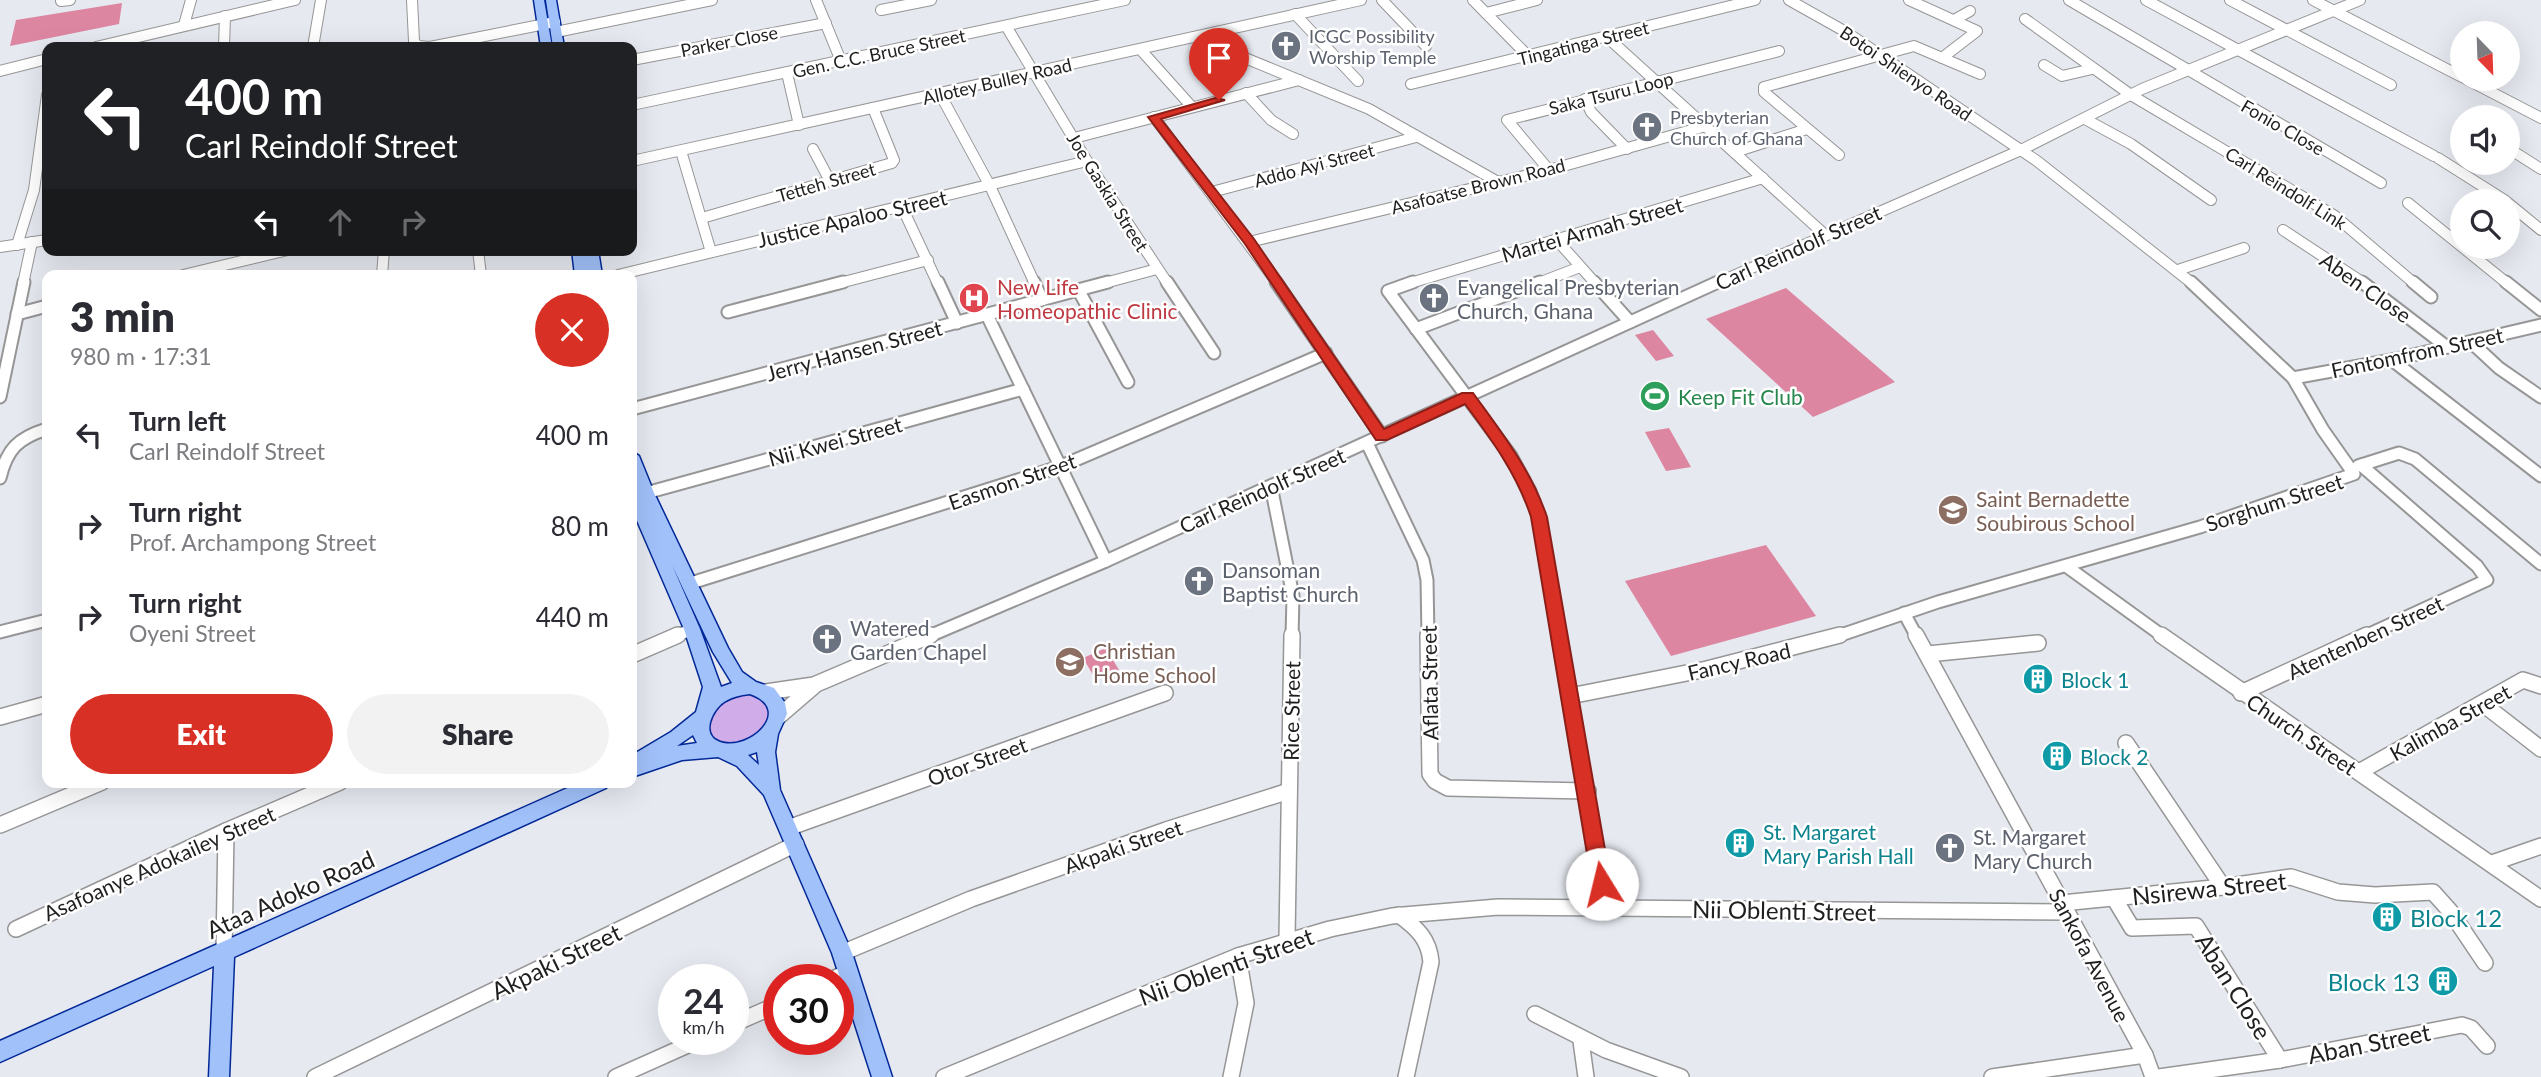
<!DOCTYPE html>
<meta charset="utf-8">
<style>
body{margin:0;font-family:Lato,sans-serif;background:#f2f2f3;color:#2b2b33;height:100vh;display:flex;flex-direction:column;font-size:26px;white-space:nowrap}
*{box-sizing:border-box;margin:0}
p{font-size:23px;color:#7c7c81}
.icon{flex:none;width:38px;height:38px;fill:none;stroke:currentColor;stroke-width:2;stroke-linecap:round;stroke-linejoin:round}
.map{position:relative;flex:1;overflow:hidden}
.sheet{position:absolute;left:42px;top:270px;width:595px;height:518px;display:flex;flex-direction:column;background:#fff;border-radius:14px;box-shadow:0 7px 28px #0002}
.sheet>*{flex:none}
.banner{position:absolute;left:42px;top:42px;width:595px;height:214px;border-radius:14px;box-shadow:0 7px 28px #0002;background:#202124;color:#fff;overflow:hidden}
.needle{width:46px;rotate:157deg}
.buttons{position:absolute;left:2450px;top:21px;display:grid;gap:14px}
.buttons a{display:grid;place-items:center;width:70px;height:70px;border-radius:50%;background:#fff;box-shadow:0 7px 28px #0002;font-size:35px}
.speed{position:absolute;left:658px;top:964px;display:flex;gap:14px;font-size:35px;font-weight:700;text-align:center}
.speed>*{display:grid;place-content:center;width:91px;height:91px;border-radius:50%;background:#fff;box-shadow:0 7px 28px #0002;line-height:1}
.speed small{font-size:18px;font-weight:400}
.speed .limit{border:10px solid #d22;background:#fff;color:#111}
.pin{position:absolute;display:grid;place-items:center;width:60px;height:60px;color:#fff;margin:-72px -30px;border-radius:50% 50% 50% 0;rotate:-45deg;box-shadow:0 0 7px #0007}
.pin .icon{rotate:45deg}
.me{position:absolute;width:77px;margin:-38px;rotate:351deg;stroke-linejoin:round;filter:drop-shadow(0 0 5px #0008)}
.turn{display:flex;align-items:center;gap:24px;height:147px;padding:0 28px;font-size:32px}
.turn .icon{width:91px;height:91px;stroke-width:2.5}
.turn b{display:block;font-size:49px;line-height:60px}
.lanes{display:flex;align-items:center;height:66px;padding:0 28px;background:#0003;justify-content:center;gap:35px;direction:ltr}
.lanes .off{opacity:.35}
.round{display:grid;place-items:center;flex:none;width:74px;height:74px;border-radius:37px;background:#f2f2f3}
.headline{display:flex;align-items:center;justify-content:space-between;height:119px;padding:0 28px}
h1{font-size:42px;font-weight:800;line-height:52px}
.primary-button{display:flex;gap:14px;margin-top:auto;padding:14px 28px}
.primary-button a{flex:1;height:80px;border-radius:42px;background:#d93025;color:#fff;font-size:28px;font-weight:800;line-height:80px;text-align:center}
.primary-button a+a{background:#f2f2f3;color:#2b2b33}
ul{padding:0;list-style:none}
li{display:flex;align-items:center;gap:21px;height:91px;padding:0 28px}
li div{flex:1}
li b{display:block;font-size:26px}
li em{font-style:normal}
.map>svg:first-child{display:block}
.grass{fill:#d0ade9}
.pitch{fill:#dd86a1}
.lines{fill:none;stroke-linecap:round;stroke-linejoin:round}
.minor-far2-casing{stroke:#969696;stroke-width:12}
.minor-far1-casing{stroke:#969696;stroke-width:15}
.minor-casing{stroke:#969696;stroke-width:18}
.major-casing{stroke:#032998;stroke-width:3}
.minor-far2{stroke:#fff;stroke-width:10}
.minor-far1{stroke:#fff;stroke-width:11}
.minor{stroke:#fff;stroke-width:15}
.major{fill:#a1c1fa;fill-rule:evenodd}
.route{fill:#d93025;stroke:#8d1f18;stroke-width:2}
.labels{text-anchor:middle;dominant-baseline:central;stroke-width:5;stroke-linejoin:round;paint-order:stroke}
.far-worship-label{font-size:18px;fill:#5b616d;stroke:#fff;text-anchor:start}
.far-street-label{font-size:18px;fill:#1f1f1f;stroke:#fff}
.street-label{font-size:21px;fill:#1f1f1f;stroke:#fff}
.health-label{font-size:21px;fill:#be3a42;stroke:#fff;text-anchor:start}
.worship-label{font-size:21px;fill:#5b616d;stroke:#fff;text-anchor:start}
.leisure-label{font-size:21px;fill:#27864d;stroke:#fff;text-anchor:start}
.education-label{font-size:21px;fill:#785e54;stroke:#fff;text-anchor:start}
.culture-label{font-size:21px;fill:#0d838f;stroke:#fff;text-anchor:start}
.near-street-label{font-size:24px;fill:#1f1f1f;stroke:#fff}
.near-culture-label{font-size:24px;fill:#0d838f;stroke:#fff;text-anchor:start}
</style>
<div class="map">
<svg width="2541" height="1077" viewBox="0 0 2541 1077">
<rect width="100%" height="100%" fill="#e6e9f0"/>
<path class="grass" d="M 750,691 L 772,705 L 764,732 C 739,743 711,758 707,718 L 719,701 Z"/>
<g class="pitch">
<polygon points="122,3 119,24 10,46 16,20"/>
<polygon points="1786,288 1895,382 1813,417 1706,319"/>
<polygon points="1653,330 1674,356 1656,361 1635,335"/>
<polygon points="1669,428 1691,467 1666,471 1645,432"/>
<polygon points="1766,545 1816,616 1671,656 1625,581"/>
<polygon points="1106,648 1119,670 1096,680 1083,658"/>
</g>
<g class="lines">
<g class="minor-far2-casing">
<g id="minor-far2">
<polyline points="412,0 414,41 418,47"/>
<polyline points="816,0 841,61"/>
<polyline points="1382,0 1426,46"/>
<polyline points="1473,0 1529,57"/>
<polyline points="1789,0 1846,32 2037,161 2193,284"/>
<polyline points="1909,0 1977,31 1942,58"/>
<polyline points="2069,0 2381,183"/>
<polyline points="2146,0 2434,156"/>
<polyline points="2230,0 2391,85"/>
<polyline points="2313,0 2462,77"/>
<polyline points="61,1 70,0"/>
<polyline points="881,10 931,0"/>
<polyline points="1486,13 1537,0"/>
<polyline points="1295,14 1358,81"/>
<polyline points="2025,19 2131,95 2335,216 2415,284"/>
<polyline points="1954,20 1970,11"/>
<polyline points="184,25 191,0"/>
<polyline points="1006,26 1087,161 1168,284"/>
<polyline points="556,32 712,0"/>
<polyline points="1194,37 1369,109 1498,182"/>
<polyline points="1607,37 1824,234"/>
<polyline points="418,46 430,47 555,22"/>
<polyline points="96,47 295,0"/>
<polyline points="224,47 225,16"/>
<polyline points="313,47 321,0"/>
<polyline points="1140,49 1192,107"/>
<polyline points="632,60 826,23"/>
<polyline points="2044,65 2062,76 2092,69"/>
<polyline points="0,71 47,59"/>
<polyline points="787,73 799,125"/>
<polyline points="2466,79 2541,118"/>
<polyline points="1411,84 1755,0"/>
<polyline points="1246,93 1271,120 1293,134"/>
<polyline points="940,94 990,186 1035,284"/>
<polyline points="1585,99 1591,112 1627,149"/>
<polyline points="632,105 1125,0"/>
<polyline points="1154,117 1278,284"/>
<polyline points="2085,119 2131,144 2211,200"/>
<polyline points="1074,138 1299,80"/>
<polyline points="2508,148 2541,169"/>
<polyline points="813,149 830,181"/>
<polyline points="681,151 711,252"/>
<polyline points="1735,152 1807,129"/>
<polyline points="1839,155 1764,92 1764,87 1914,46 1980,74"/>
<polyline points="2438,158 2506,201"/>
<polyline points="632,161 1361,0"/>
<polyline points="1549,170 1507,120 1779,51"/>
<polyline points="1212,192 1416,137"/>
<polyline points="2408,203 2508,284"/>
<polyline points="2508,203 2541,230"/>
<polyline points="902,207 938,284"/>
<polyline points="702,218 892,163 894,160 873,108"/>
<polyline points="2283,230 2365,284"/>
<polyline points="1556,239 1596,284"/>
<polyline points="1249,242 1549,170 1706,126"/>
<polyline points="17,245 34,190 47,95"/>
<polyline points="0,247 47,240"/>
<polyline points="478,250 481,275"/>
<polyline points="2178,270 2244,248"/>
<polyline points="183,275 288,250"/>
<polyline points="382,275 384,250"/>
<polyline points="618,275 1087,161"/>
<polyline points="23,284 32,242"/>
<polyline points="836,284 928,260"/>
<polyline points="1101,284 1157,269"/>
<polyline points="1407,284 1763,178"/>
<polyline points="1536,284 1580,267"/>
<polyline points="1715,284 2021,150 2142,89 2360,0"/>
</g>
</g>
<g class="minor-far1-casing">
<g id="minor-far1">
<polyline points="938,282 957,323"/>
<polyline points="1034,282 1042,300"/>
<polyline points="1167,282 1214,353"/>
<polyline points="1276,282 1382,436"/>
<polyline points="1413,282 1388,291 1511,456 1530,491 1539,517 1559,637"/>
<polyline points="1594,282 1630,322"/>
<polyline points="2362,282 2447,347"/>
<polyline points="2413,282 2431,297"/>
<polyline points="2506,282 2541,310"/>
<polyline points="1079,291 1128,382"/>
<polyline points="728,312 843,282"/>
<polyline points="17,314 47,306"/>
<polyline points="987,315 1106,561"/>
<polyline points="1416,329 1540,282"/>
<polyline points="2471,342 2499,368 2541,397"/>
<polyline points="2392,360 2541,476"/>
<polyline points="2293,378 2392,360 2541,325"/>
<polyline points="0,397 24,282"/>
<polyline points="632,409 1108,282"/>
<polyline points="1367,443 1423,560 1427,580 1428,637"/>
<polyline points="2361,465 2477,566 2487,580 2363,637"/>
<polyline points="2358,466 2399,453 2415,459 2541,564"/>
<path d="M 0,478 C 7,449 18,438 47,429"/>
<polyline points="1271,486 1293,596 1292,637"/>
<polyline points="646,493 1023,389"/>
<polyline points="2066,566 2164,637"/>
<polyline points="688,584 1059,467 1326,353"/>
<polyline points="1904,613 1917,637"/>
<polyline points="0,632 47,620"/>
<polyline points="674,637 692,629"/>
<polyline points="927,637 1106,561 1718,282"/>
<polyline points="1835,637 1938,602 2200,527 2354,474 2323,430 2293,378 2191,282"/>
</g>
</g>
<g class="minor-casing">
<g id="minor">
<polyline points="1428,635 1430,774 1435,781 1448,788 1588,791"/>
<polyline points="1559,635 1605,907"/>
<polyline points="1916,635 2145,1055 2153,1077"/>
<polyline points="2161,635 2541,899"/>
<polyline points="1928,654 2038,643"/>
<polyline points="632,655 678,635"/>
<polyline points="766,692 814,685 931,635"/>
<polyline points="2241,693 2367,635"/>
<polyline points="1570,696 1707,669 1840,635"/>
<polyline points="2483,704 2541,749"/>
<polyline points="0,717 47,704"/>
<polyline points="778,717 814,686"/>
<polyline points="2126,743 2223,887"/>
<polyline points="2359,772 2523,680 2541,686"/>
<polyline points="0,825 102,782"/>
<polyline points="788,828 1165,693"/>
<polyline points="2492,863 2541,846"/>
<polyline points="2114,898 2132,928 2196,926 2280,1060"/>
<polyline points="2062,903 2223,887 2291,877 2338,892 2375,895 2433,892 2450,911 2485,963"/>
<path d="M 1399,915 C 1417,928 1429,939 1431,962 L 1406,1077"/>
<polyline points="16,929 226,831 340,782"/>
<polyline points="1287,938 1292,635"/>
<polyline points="224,952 226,831"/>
<polyline points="842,953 971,899 1166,830 1289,791"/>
<polyline points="831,980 848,972"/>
<polyline points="1535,1014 1606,1050 1681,1077"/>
<polyline points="733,1024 779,1004"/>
<polyline points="1581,1041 1586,1077"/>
<polyline points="315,1077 796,844"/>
<polyline points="616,1077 699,1040"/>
<polyline points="944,1077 1238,956 1330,929 1392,916 1498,907 2067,912"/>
<polyline points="1231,1077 1246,1003 1238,956"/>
<polyline points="1992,1077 2145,1055"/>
<polyline points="2159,1077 2280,1060 2462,1025 2471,1028 2487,1046"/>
</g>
</g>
<g class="major-casing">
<g id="major">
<polygon points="534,0 544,0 552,47 541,47"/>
<polygon points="546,0 556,0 564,47 553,47"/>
<polygon points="572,250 598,250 602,275 575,275"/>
<path d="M 632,451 L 639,456 L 654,493 L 728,648 L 742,672 L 756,682 L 774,688 L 785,703 L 787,714 L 778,734 L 775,752 L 780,790 L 852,953 L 892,1077 L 872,1077 L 832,953 L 764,795 L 737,766 L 718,757 L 682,760 L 632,777 L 634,754 L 671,732 L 696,712 L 703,687 L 684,629 L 632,509 L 632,486 L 636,488 L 632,475 ZM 672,565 L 713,652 L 732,683 L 721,687 L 700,629 ZM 750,694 C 795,710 749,752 720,742 C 700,735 712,710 724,702 C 732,697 740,695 750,694 ZM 693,735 L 697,743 L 677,746 ZM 757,752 L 759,765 L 748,755 Z"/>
<polygon points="581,782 609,782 606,788 234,957 229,1077 209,1077 214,966 0,1062 0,1041"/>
</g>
</g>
<use href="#minor-far2" class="minor-far2"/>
<use href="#minor-far1" class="minor-far1"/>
<use href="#minor" class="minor"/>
<use href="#major" class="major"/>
</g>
<path class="route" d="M 1215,98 L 1225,100 L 1161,119 L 1254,239 L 1384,429 L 1462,393 L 1473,393 C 1502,433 1531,470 1547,517 L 1611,884 L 1609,890 L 1602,893 L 1595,890 L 1592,884 L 1531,517 C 1517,474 1492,440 1465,404 L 1387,440 L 1376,440 L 1245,244 L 1148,117 Z"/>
<defs>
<g id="church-disc" transform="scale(1.575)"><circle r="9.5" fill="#6b7280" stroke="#fff"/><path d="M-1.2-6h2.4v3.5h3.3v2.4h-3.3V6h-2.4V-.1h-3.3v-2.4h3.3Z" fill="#fff"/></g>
<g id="hospital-disc" transform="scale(1.575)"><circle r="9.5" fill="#e0444e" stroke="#fff"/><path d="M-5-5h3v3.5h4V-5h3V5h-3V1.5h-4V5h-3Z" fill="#fff"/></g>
<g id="stadium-disc" transform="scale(1.575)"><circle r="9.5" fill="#2e9e5b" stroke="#fff"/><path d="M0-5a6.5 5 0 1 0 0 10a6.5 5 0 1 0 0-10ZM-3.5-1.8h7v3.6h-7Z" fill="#fff"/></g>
<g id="school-disc" transform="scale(1.575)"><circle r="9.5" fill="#8d6e63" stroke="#fff"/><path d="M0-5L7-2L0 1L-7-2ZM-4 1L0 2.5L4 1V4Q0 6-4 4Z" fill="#fff"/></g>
<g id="building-disc" transform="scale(1.575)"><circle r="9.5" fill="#0f9aa8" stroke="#fff"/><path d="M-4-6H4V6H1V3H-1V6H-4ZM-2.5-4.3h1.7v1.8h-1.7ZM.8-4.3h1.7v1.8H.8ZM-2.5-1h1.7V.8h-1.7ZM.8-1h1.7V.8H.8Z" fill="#fff"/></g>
</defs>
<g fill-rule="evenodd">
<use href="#church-disc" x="1286" y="46"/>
<use href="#church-disc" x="1647" y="127"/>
<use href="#hospital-disc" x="974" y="298"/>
<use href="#church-disc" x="1434" y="298"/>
<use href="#stadium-disc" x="1655" y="396"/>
<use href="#school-disc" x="1953" y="510"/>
<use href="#church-disc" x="1199" y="581"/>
<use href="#church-disc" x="827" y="639"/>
<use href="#school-disc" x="1070" y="662"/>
<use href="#building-disc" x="2038" y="679"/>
<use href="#building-disc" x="2057" y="756"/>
<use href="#building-disc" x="1740" y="843"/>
<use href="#church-disc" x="1950" y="848"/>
<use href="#building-disc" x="2387" y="917"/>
<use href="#building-disc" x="2443" y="981"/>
</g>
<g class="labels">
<g class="far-worship-label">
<text x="1309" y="36">ICGC Possibility<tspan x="1309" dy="21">Worship Temple</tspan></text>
<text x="1670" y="117">Presbyterian<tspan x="1670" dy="21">Church of Ghana</tspan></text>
</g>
<g class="far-street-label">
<text transform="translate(729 41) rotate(-11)">Parker Close</text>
<text transform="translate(1583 43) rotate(-14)">Tingatinga Street</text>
<text transform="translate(879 53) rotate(-12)">Gen. C.C. Bruce Street</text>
<text transform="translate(1906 73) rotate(34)">Botoi Shienyo Road</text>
<text transform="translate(997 81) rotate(-13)">Allotey Bulley Road</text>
<text transform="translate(1611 93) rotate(-14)">Saka Tsuru Loop</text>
<text transform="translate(2283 127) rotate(30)">Fonio Close</text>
<text transform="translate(1314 165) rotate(-15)">Addo Ayi Street</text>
<text transform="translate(826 182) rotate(-16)">Tetteh Street</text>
<text transform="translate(1478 186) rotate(-14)">Asafoatse Brown Road</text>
<text transform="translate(2286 188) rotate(32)">Carl Reindolf Link</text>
<text transform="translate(1108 192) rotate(58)">Joe Gaskia Street</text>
</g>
<g class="street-label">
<text transform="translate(852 218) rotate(-13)">Justice Apaloo Street</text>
<text transform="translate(1592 229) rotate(-16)">Martei Armah Street</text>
<text transform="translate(1798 247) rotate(-24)">Carl Reindolf Street</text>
<text transform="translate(2366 287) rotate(35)">Aben Close</text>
<text transform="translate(854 350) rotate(-15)">Jerry Hansen Street</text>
<text transform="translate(2417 352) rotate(-12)">Fontomfrom Street</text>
<text transform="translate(835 441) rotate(-15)">Nii Kwei Street</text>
<text transform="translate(1012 481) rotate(-19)">Easmon Street</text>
<text transform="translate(1262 490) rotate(-24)">Carl Reindolf Street</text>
<text transform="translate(2274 502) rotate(-18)">Sorghum Street</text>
<text transform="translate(2365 637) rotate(-25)">Atentenben Street</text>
<text transform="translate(1739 661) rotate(-13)">Fancy Road</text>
<text transform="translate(1429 683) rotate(-91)">Aflata Street</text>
<text transform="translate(1291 711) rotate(-89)">Rice Street</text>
<text transform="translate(2450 722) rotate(-29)">Kalimba Street</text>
<text transform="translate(2302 734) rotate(34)">Church Street</text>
<text transform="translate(977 761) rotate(-20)">Otor Street</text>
<text transform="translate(1123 846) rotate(-19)">Akpaki Street</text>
<text transform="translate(159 863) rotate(-24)">Asafoanye Adokailey Street</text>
<text transform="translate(2090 955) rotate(62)">Sankofa Avenue</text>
</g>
<g class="health-label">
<text x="997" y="286">New Life<tspan x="997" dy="24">Homeopathic Clinic</tspan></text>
</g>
<g class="worship-label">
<text x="1457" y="286">Evangelical Presbyterian<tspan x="1457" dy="24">Church, Ghana</tspan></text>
<text x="1222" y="569">Dansoman<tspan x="1222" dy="24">Baptist Church</tspan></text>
<text x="850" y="627">Watered<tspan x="850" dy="24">Garden Chapel</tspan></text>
<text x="1973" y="836">St. Margaret<tspan x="1973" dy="24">Mary Church</tspan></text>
</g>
<g class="leisure-label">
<text x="1678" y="396">Keep Fit Club</text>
</g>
<g class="education-label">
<text x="1976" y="498">Saint Bernadette<tspan x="1976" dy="24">Soubirous School</tspan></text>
<text x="1093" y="650">Christian<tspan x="1093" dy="24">Home School</tspan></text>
</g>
<g class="culture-label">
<text x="2061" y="679">Block 1</text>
<text x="2080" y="756">Block 2</text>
<text x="1763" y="831">St. Margaret<tspan x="1763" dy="24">Mary Parish Hall</tspan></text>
</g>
<g class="near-street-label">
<text transform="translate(2209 888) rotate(-6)">Nsirewa Street</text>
<text transform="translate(290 894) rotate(-24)">Ataa Adoko Road</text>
<text transform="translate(1784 910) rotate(1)">Nii Oblenti Street</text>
<text transform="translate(556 961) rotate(-26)">Akpaki Street</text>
<text transform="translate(1226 966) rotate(-20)">Nii Oblenti Street</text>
<text transform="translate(2234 986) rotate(58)">Aban Close</text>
<text transform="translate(2369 1043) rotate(-11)">Aban Street</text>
</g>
<g class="near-culture-label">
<text x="2410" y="917">Block 12</text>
<text x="2420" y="981" text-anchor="end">Block 13</text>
</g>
</g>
</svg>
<div class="buttons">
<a><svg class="needle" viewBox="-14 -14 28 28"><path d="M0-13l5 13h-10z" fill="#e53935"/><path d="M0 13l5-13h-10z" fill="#7c7c81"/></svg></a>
<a><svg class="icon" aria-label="sound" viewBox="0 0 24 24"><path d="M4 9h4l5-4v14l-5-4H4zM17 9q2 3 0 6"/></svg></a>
<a><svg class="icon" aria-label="search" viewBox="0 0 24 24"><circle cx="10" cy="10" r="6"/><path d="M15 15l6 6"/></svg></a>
</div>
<div class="speed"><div>24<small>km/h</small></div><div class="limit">30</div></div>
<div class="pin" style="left:1219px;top:100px;background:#d93025"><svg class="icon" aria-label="arrive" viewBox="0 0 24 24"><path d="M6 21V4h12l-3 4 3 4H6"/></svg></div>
<svg class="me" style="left:1602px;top:884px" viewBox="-20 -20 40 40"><circle r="19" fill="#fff"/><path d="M0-13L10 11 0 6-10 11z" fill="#d93025"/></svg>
<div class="banner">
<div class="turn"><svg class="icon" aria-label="left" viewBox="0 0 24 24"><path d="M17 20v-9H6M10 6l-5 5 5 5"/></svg><div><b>400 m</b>Carl Reindolf Street</div></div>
<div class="lanes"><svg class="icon" aria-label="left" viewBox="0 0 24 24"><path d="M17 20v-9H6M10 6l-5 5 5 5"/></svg><svg class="icon off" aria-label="ahead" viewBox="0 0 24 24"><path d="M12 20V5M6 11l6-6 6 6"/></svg><svg class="icon off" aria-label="right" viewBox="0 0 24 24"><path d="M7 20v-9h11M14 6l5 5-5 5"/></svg></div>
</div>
<section class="sheet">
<div class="headline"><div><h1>3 min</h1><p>980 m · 17:31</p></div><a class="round" style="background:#d93025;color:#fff"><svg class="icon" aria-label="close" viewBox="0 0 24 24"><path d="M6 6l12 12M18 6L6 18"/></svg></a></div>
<ul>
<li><svg class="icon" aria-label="left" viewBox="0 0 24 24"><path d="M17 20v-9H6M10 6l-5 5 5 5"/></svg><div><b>Turn left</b><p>Carl Reindolf Street</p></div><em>400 m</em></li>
<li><svg class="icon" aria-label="right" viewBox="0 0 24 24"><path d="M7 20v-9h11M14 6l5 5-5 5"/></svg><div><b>Turn right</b><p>Prof. Archampong Street</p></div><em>80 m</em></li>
<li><svg class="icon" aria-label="right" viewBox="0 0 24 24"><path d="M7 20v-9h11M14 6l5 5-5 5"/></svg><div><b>Turn right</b><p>Oyeni Street</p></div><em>440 m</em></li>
</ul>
<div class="primary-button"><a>Exit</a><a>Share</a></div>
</section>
</div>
